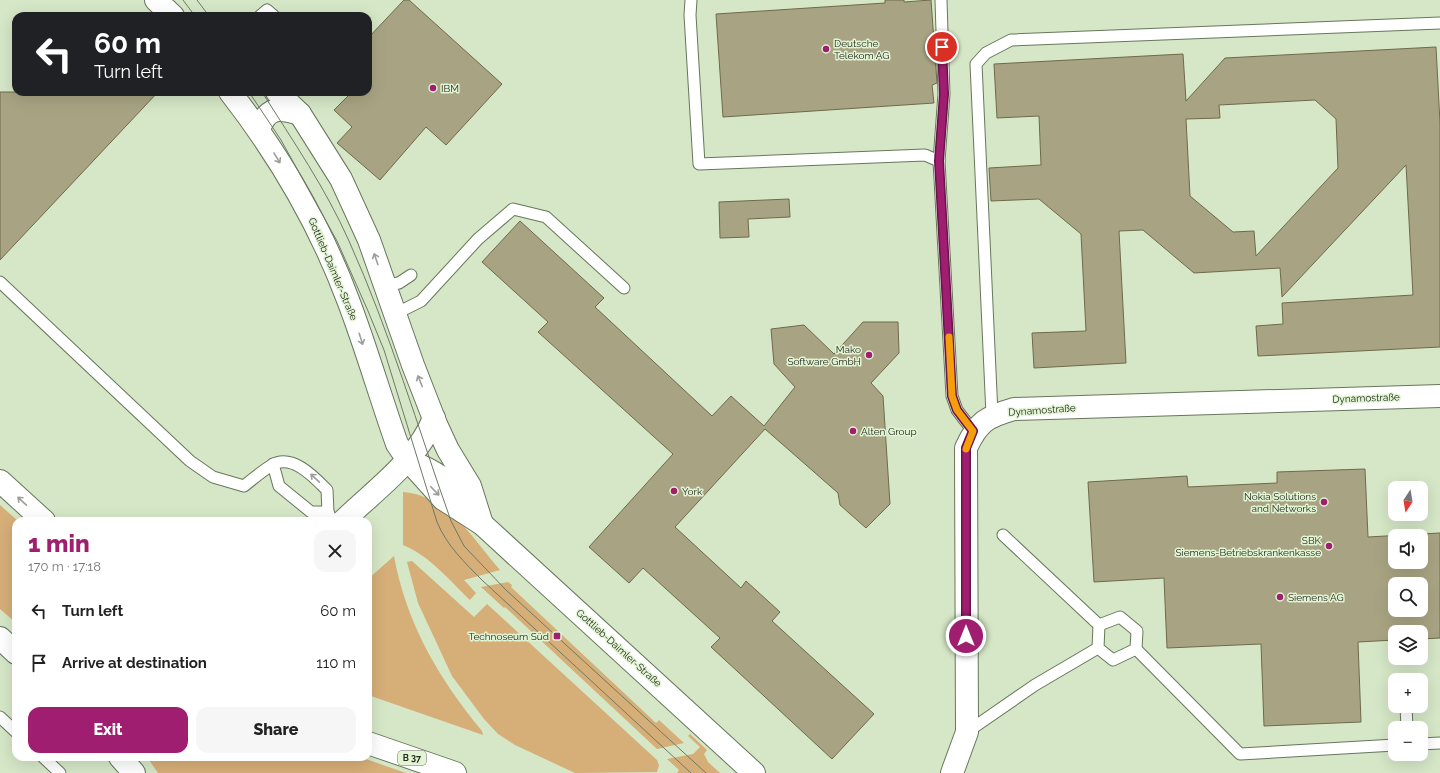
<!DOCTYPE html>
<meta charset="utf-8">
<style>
body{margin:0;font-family:Raleway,sans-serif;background:#f6f6f6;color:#222;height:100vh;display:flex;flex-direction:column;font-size:15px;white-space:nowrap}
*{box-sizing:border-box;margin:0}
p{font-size:13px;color:#767676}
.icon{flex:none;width:22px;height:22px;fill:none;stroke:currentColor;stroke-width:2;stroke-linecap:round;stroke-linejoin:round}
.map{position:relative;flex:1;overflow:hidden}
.drawer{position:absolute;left:12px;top:517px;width:360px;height:244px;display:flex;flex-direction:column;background:#fff;border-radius:12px;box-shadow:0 4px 16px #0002}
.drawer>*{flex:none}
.banner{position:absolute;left:12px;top:12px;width:360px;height:84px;border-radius:12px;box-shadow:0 4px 16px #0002;background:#202124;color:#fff;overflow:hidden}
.needle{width:26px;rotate:192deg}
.fabs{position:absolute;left:1388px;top:481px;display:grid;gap:8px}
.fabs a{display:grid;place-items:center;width:40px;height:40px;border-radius:8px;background:#fff;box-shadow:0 4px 16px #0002;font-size:20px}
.pin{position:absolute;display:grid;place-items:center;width:34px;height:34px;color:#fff;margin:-17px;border:2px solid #fff;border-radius:50%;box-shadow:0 1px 4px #0007}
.me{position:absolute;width:44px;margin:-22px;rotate:0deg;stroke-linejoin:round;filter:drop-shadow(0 0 3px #0008)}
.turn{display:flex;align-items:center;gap:14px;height:84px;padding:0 16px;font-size:18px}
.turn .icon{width:52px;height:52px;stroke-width:2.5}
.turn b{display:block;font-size:28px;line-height:34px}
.round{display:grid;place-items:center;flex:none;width:42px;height:42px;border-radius:12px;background:#f6f6f6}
.summary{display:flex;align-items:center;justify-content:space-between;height:68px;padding:0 16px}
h1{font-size:24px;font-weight:800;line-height:30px;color:#9f1e70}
.action{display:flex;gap:8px;margin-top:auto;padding:8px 16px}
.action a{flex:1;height:46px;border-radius:12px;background:#9f1e70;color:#fff;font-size:16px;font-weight:800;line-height:46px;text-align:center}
.action a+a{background:#f6f6f6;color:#222}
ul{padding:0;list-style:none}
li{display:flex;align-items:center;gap:12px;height:52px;padding:0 16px}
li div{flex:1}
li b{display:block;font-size:15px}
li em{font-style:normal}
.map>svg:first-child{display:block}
.green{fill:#d6ae78}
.building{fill:#a8a483;stroke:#6e6a4b;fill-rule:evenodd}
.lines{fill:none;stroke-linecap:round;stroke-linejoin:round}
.service-casing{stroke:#67775b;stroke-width:13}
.minor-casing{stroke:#67775b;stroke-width:24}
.primary-casing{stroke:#67775b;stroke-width:24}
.service{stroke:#fff;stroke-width:11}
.minor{stroke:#fff;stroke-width:22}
.primary{stroke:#fff;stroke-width:22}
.tram{stroke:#6e7965;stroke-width:1}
.oneway{stroke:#9c9f9a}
.route-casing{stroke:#671449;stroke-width:10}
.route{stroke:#9f1e70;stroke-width:7}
.slow{stroke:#f59e0b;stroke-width:7}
.poi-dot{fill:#9f1e70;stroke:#e2f4d4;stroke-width:1.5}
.labels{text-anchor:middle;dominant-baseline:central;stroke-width:3;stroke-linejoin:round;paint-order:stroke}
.shield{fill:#e2f4d4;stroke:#5c6755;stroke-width:1}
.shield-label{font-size:9px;font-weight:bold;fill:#232a1e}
.poi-label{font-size:10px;fill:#232a1e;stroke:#e2f4d4;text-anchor:start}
.street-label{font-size:10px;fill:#232a1e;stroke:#e2f4d4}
</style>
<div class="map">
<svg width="1440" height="773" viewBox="0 0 1440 773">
<rect width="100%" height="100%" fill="#d5e7c7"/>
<g class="green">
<path d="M 403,492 C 449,496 472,538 500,570 L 464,580 L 476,593 L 470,600 C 449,580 430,556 403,545 Z"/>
<polygon points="0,505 18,521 16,521 16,623 0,609"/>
<path d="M 394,556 C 406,623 439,679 482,731 L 483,735 L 368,695 L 368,579 Z"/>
<polygon points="412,561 474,617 487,604 657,760 659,765 657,772 575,773 515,745 498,734 484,719 452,676 418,603 407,562"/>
<polygon points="508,582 512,585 511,587 656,723 659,720 684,743 657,749 505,607 504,608 481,587"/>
<polygon points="690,734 707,750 704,754 708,762 720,773 677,773 679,770 667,759 693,754 700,747 688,736"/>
<polygon points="147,757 360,757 406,773 158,773"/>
</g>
<g class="building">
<polygon points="404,0 409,0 502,84 446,145 426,127 380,180 337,143 352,127 334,110 352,92 368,92 368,38"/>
<polygon points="885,0 904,0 904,2 931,0 937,83 932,85 934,103 723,117 716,14 885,3"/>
<path d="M 1436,47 L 1440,123 L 1440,347 L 1258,356 L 1256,326 L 1283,324 L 1282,303 L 1413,295 L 1406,165 L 1282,297 L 1280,268 L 1194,273 L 1143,230 L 1119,231 L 1126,363 L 1034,368 L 1032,333 L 1086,331 L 1081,234 L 1039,199 L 991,201 L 989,168 L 1041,165 L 1039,116 L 997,118 L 994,64 L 1183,54 L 1186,101 L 1225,58 ZM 1315,100 L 1336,119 L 1338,168 L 1256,256 L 1254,231 L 1233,232 L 1190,196 L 1186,119 L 1220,118 L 1219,105 Z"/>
<polygon points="0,92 158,92 0,260"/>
<polygon points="789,199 790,217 748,219 749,237 720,238 719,202"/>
<polygon points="520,221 604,298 595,307 712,416 731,396 764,426 795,387 774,364 771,329 804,325 834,354 863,322 898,322 899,353 871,383 883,396 890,504 866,528 840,505 838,493 765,429 675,527 741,588 746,581 780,612 772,621 874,714 832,759 711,647 720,638 643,568 629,583 589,547 673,454 538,332 548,322 482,262"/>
<path d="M 1365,469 L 1368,537 L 1440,533 L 1440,638 L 1421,639 L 1421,632 L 1395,632 L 1395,640 L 1358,642 L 1361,722 L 1264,726 L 1261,644 L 1167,648 L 1164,578 L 1094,582 L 1088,482 L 1187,476 L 1188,487 L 1277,483 L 1277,472 ZM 1395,536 L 1421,536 L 1421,562 L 1395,562 ZM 1395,584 L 1421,584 L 1421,610 L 1395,610 Z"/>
</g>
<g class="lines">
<g class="service-casing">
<g id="service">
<polyline points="691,0 690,15 699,164 925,155 939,161"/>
<polyline points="941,0 944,94 939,161 952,396 957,410 973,431"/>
<polyline points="260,16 267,10 274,16"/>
<path d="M 0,282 L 190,461 L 213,477 L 244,486 C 253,479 262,471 272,465 C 292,453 314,477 327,490 L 328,512 L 332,521"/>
<polyline points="385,285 399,283 411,275"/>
<polyline points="395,314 421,301 478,239 513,209 546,217 624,288"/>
<polyline points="992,415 976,64 986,53 1011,40 1440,23"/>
<polyline points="273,464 279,486 311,512 328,512"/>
<polyline points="1003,535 1099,625"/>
<polygon points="1120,617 1137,631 1136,649 1113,660 1098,648 1099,625"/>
<polyline points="1136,649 1240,754 1395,745"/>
<polyline points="1406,706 1407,728"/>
<polyline points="0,717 16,732"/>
<polyline points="967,732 1035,685 1098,648"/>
<polyline points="1421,744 1440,743"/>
<polyline points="43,757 60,773"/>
</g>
</g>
<g class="minor-casing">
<g id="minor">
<polyline points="156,0 173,16"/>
<path d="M 230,92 C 279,155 320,225 348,300 C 366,347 380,396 397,444 L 408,460 L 443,499 L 482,524 L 754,773"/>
<polyline points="277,92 300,114 341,179 369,240 413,365 436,424 448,450 470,486 482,524"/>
<path d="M 259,129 C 268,106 279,108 300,114"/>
<path d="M 419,465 C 440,474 457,487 470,506"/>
<path d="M 343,521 C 376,489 417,461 434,418"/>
<path d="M 952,773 L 967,732 L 966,448 C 978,422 986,417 1014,409 L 1440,396"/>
</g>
</g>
<g class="primary-casing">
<g id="primary">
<polyline points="0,481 44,521"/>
<polyline points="0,638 16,653"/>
<polyline points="368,743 455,773"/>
<polyline points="120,757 134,773"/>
</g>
</g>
<use href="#service" class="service"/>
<use href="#minor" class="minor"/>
<use href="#primary" class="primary"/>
<g class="tram">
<polyline points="183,0 195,16"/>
<polyline points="197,0 209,16"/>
<path d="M 249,92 L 281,140 L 337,241 L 368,311 L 384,350 L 437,522 C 447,546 465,563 483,581 L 691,773"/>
<path d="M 262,92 C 293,141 326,189 349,241 C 390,332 418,428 451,521 L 464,546 L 506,590 L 706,773"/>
</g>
</g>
<defs><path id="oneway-shaft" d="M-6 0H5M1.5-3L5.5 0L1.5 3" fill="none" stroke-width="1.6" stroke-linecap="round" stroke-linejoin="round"/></defs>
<g class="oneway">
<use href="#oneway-shaft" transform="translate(277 158) rotate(59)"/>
<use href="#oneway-shaft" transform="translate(376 259) rotate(-109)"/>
<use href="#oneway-shaft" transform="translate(361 339) rotate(72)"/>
<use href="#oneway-shaft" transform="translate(420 381) rotate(-112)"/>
<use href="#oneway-shaft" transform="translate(315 478) rotate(-137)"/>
<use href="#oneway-shaft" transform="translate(435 491) rotate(46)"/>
<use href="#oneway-shaft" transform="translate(22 501) rotate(-137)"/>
</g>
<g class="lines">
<g class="route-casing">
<polyline id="route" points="942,47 944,94 939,161 952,396 957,410 973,431 966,448 966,636"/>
</g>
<use href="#route" class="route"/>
<polyline class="slow" points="949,337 952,396 957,410 973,431 966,449"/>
</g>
<g class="poi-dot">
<circle cx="826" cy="49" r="4"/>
<circle cx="433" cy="88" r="4"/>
<circle cx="869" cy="355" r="4"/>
<circle cx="853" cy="431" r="4"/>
<circle cx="674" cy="491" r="4"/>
<circle cx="1324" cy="502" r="4"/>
<circle cx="1329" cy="546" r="4"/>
<circle cx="1280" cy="597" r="4"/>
<rect x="553" y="632" width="8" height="8" rx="2"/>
</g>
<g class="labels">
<rect class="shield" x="398" y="751" width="28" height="14" rx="3"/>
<g class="shield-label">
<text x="412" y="758">B 37</text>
</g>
<g class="poi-label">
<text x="834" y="43">Deutsche<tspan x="834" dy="12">Telekom AG</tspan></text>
<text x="441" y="88">IBM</text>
<text x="861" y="349" text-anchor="end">Mako<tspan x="861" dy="12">Software GmbH</tspan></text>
<text x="861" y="431">Alten Group</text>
<text x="682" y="491">York</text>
<text x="1316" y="496" text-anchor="end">Nokia Solutions<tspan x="1316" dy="12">and Networks</tspan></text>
<text x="1321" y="540" text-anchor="end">SBK<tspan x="1321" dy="12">Siemens-Betriebskrankenkasse</tspan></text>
<text x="1288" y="597">Siemens AG</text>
<text x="549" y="636" text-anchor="end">Technoseum Süd</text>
</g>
<g class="street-label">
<text transform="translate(333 269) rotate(67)">Gottlieb-Daimler-Straße</text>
<text transform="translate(1366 398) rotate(-2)">Dynamostraße</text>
<text transform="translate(1042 410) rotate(-4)">Dynamostraße</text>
<text transform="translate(619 648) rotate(42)">Gottlieb-Daimler-Straße</text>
</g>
</g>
</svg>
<div class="fabs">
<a><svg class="needle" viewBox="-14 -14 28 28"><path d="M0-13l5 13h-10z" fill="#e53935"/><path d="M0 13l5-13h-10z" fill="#767676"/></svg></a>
<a><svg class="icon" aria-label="sound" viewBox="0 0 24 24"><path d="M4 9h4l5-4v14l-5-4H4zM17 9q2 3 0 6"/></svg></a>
<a><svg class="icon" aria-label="search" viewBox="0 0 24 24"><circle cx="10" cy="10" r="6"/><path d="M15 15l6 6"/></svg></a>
<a><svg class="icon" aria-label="layers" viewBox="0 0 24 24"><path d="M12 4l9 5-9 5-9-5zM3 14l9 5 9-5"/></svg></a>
<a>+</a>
<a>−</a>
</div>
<div class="pin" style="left:942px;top:47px;background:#d93025"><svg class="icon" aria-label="arrive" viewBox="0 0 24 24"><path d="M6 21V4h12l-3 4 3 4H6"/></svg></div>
<svg class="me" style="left:966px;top:636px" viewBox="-20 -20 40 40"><circle r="17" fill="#9f1e70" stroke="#fff" stroke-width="3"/><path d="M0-11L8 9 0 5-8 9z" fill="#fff"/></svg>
<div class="banner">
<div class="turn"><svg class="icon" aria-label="left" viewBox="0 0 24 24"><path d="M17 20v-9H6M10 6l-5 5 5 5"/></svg><div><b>60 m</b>Turn left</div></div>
</div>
<section class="drawer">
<div class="summary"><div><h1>1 min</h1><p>170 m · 17:18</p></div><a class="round"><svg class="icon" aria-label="close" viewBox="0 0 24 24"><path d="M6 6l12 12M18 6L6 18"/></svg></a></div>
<ul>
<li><svg class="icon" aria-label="left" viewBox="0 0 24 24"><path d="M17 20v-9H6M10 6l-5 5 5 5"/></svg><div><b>Turn left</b></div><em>60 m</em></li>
<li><svg class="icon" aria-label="arrive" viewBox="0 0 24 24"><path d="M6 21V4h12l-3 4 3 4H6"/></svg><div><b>Arrive at destination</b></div><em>110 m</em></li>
</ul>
<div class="action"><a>Exit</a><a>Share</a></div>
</section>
</div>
